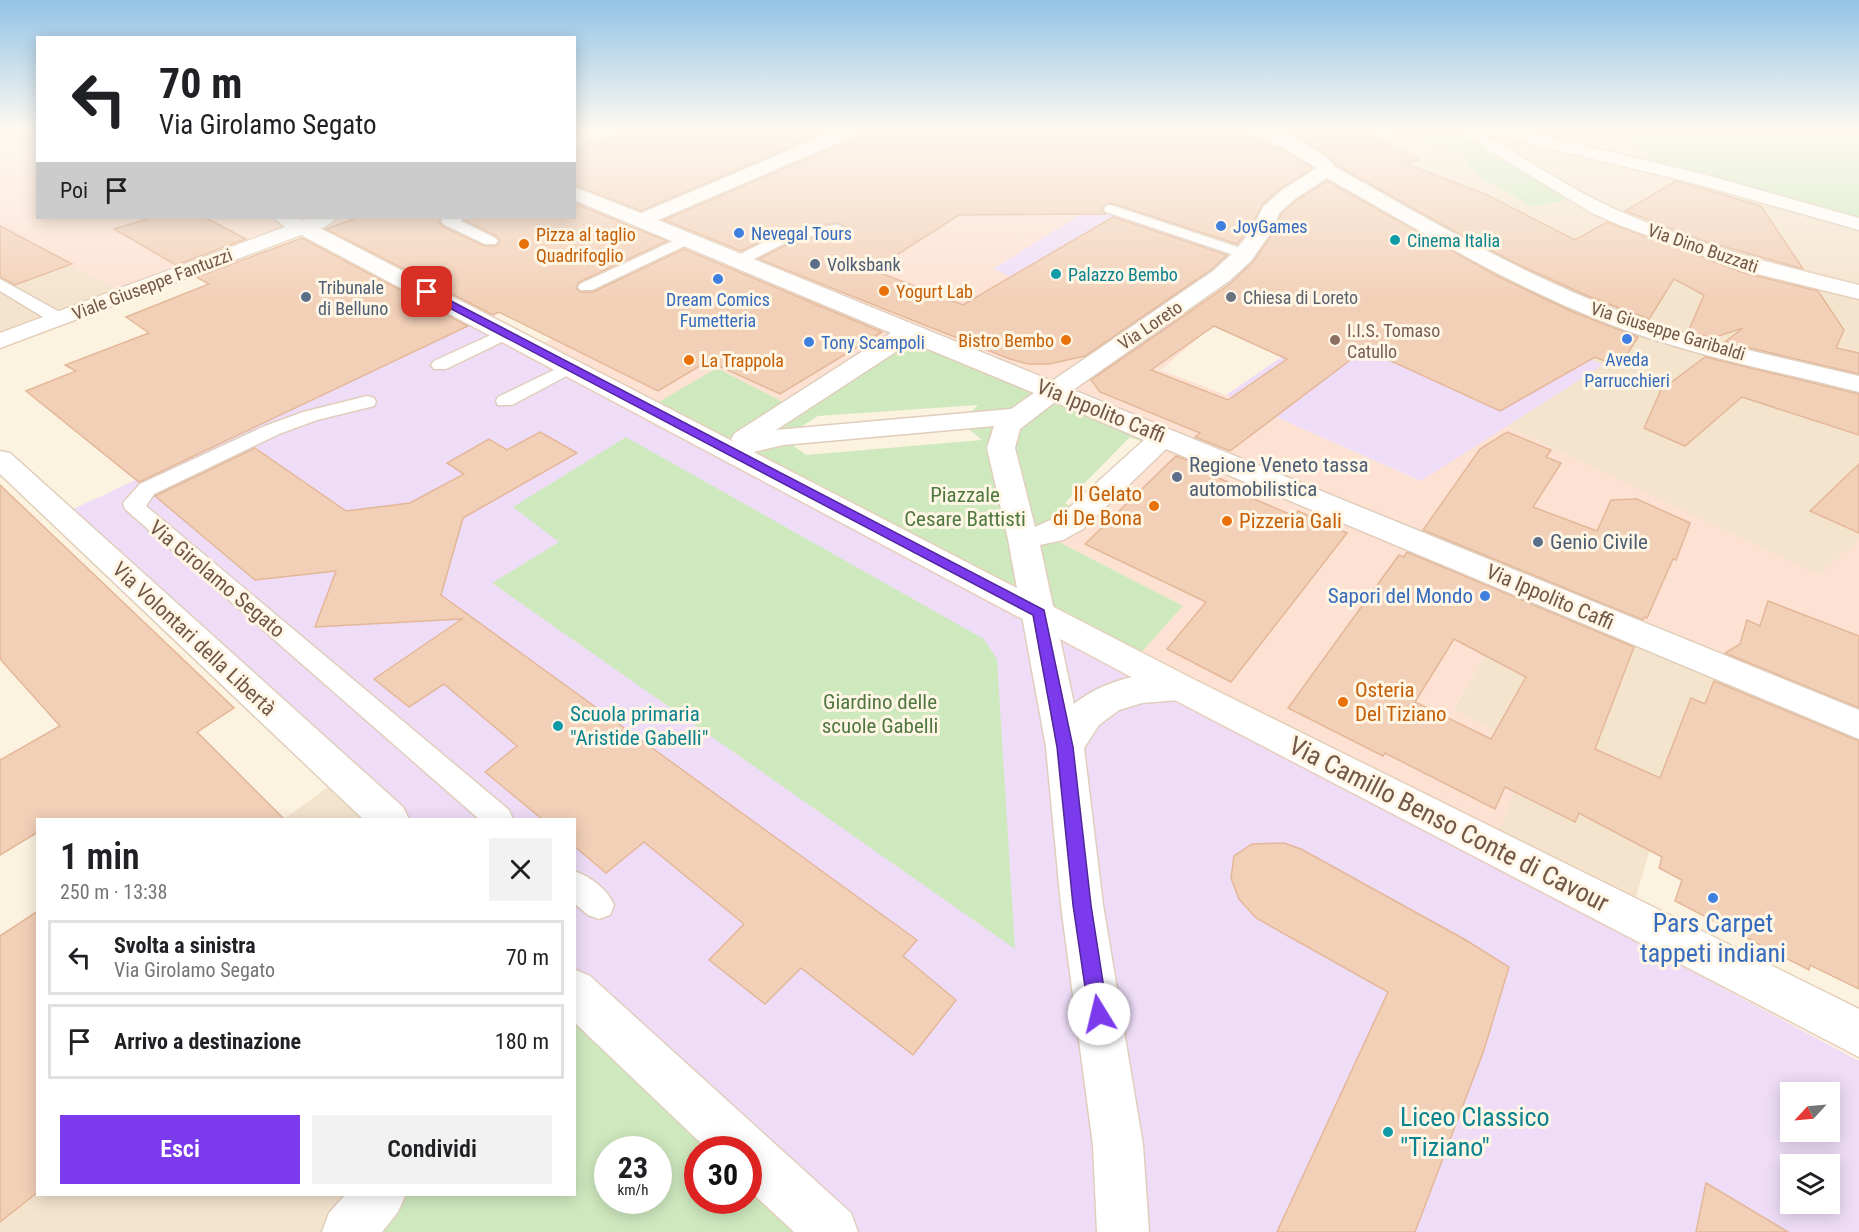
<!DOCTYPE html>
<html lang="it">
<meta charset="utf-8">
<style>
body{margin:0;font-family:"Roboto Condensed",sans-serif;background:#f2f2f2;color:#202124;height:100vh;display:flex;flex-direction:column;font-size:22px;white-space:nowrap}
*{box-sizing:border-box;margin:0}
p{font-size:20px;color:#757577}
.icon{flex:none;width:33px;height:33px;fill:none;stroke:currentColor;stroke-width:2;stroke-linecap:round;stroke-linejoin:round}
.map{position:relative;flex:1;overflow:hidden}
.panel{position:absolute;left:36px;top:818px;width:540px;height:378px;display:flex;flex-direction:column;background:#fff;border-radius:0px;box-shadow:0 3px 15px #0003}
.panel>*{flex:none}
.hud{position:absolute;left:36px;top:36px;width:540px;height:183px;border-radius:0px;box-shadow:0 3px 15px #0003;background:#fff;color:#202124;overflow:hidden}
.needle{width:39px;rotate:244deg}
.fabs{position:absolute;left:1780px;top:1082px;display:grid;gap:12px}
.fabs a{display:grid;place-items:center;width:60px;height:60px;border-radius:0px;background:#fff;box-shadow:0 3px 15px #0003;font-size:30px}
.speed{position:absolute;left:594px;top:1136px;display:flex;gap:12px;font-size:30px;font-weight:700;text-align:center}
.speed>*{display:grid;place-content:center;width:78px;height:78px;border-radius:50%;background:#fff;box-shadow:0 3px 15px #0003;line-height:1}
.speed small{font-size:15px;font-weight:400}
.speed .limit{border:9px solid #d22;background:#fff;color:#111}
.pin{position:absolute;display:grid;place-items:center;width:51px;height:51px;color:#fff;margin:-26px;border-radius:12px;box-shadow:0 3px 9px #0006}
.me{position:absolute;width:66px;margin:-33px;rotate:351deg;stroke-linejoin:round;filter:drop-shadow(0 0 4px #0008)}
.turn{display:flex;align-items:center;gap:21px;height:126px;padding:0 24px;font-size:27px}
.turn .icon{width:78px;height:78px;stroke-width:2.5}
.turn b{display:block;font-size:42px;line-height:51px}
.then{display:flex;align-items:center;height:57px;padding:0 24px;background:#0003;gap:12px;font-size:22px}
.round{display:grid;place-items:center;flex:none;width:63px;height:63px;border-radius:0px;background:#f2f2f2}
.summary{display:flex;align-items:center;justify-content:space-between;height:102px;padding:0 24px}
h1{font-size:36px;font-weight:600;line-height:45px}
.button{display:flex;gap:12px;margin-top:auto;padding:12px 24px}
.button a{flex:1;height:69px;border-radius:0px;background:#7c3aed;color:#fff;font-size:24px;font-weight:600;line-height:69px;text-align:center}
.button a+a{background:#f2f2f2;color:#202124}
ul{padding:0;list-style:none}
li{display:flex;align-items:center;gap:18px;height:75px;margin:0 12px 9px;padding:0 12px;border:3px solid #e0e0e0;border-radius:0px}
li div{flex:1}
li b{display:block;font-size:22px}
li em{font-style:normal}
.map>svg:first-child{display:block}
.residential{fill:#f4e4ce}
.commercial{fill:#fde1d3}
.education{fill:#efddf8;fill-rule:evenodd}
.green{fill:#cfe9bf;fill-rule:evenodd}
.building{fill:#f2d0b8;stroke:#e4b798;stroke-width:1.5;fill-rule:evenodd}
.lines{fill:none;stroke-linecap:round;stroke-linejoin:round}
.lane-casing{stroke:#e0cebc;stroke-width:3}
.street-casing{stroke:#e0cebc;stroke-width:3}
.secondary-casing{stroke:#e5cfba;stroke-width:3}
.lane{fill:#fff;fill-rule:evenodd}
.street{fill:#fff;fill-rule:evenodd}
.secondary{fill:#fff;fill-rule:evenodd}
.route{fill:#7c3aed;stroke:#51269a;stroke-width:1.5}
.shop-dot{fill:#3f7fe0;stroke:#fff6e6;stroke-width:2}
.culture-dot{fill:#0f9aa8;stroke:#fff6e6;stroke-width:2}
.food-dot{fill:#e8710a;stroke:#fff6e6;stroke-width:2}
.service-dot{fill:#5c6f8a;stroke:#fff6e6;stroke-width:2}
.worship-dot{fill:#6b7280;stroke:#fff6e6;stroke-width:2}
.education-dot{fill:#8d6e63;stroke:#fff6e6;stroke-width:2}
.labels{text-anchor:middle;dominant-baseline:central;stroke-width:6;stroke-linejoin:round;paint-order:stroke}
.far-shop-label{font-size:18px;fill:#366cbe;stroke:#fff6e6;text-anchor:start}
.far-food-label{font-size:18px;fill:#c56008;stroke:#fff6e6;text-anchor:start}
.far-culture-label{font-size:18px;fill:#0d838f;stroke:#fff6e6;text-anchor:start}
.far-street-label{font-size:18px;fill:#735847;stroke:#fff6e6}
.far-service-label{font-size:18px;fill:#4e5e75;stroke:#fff6e6;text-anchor:start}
.far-worship-label{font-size:18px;fill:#5b616d;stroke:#fff6e6;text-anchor:start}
.far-education-label{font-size:18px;fill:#785e54;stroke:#fff6e6;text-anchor:start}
.street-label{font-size:21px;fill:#735847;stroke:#fff6e6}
.service-label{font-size:21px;fill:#4e5e75;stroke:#fff6e6;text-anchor:start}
.food-label{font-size:21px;fill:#c56008;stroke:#fff6e6;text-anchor:start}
.park-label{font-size:21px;fill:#4f7840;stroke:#fff6e6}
.shop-label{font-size:21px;fill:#366cbe;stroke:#fff6e6;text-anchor:end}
.culture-label{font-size:21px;fill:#0d838f;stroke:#fff6e6;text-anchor:start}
.near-street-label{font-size:26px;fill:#735847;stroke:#fff6e6}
.near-shop-label{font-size:26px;fill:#366cbe;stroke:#fff6e6}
.near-culture-label{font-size:26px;fill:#0d838f;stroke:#fff6e6;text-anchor:start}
</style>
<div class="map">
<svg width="1859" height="1232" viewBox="0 0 1859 1232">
<rect width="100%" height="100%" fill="#fcf2e0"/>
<g class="residential">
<polygon points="0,128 37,128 37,150 0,161"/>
<polygon points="1480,128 1611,128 1666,170 1859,224 1859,539 1819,576 1506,426 1602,365 1576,354 1445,276 1484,262 1335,172 1402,134 1458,151 1476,175 1495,145"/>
<polygon points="0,229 122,292 0,338"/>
<polygon points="1527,582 1859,718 1859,786 1665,797 1625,935 1487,861 1453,710"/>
<polygon points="335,782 375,819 284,819"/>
<polygon points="37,994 38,1194 374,1194 343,1232 0,1232 0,1020"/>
</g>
<polygon class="commercial" points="851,128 1382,128 1402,134 1336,172 1485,262 1445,276 1239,255 1159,313 1204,333 1161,370 1226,395 1420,481 1506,426 1819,575 1859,539 1859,718 1528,582 1453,709 1530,750 1487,861 1128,667 1183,606 1059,542 1083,513 1154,446 1046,392 645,410 532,349 613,309 539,274 458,310 296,228 122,292 0,229 0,162 37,150 38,218 275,218 296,228 323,218 574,218 575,200"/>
<g class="education">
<polygon points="1097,204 1238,254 1270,219 1308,228 1603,365 1421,481 1274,416 1235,447 1111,396 1098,389 1090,375 1166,321 1188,330 1151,352 1167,359 1151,371 1228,400 1231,397 1226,395 1286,354 1260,298 1208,277 1135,331 993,269"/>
<path d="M 479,321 L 1859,1061 L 1859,1232 L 810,1232 L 748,1149 L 575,1006 L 574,819 L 375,819 L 54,518 ZM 1791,1092 L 1830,1092 L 1830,1131 L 1791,1131 ZM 1791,1164 L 1830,1164 L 1830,1203 L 1791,1203 Z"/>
</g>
<g class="green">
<polygon points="1382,128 1480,128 1495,145 1587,196 1533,207 1476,175 1458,151"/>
<polygon points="1611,128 1859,128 1859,224 1666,170"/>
<path d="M 902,333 L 1164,436 L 1154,446 L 1130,437 L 1065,503 L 1083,513 L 1059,542 L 1183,606 L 1128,667 L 645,410 L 717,368 L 789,405 ZM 978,405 L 960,422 L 982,440 L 806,455 L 783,438 L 818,416 Z"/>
<polygon points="626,437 984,639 997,659 1015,949 492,583 559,542 513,507"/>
<path d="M 575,1006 L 724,1149 L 698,1149 L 698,1200 L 748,1200 L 749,1173 L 810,1232 L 342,1232 L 373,1194 L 574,1194 ZM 608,1149 L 658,1149 L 658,1200 L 608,1200 Z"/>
</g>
<g class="building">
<polygon points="641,128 836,128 641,211 574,185 574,148"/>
<polygon points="868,128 1242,128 1246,134 1285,151 1313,168 1281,188 1262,205 1251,227 1237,244 1111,203 1102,208 1106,214 959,215 873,270 963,305 1113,217 1227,255 1212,269 1085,356 1049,364 1028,364 1010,359 759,259 796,240 843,234 847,228 839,223 787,229 741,251 664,220 864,134"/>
<polygon points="1277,128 1357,128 1419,160 1406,164 1485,194 1575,240 1607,222 1744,273 1818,291 1844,330 1836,348 1859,353 1859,374 1725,342 1743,328 1712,338 1688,332 1704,295 1674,279 1649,319 1590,297 1515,263 1443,225 1336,165 1325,154 1306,142"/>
<path d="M 1327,181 L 1499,277 L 1571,311 L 1638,337 L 1619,367 L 1595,357 L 1500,411 L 1365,349 L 1230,451 L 1195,437 L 1200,433 L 1100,392 L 1091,380 L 1231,283 L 1253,262 L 1275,230 L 1281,214 L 1297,200 ZM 1214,326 L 1287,359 L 1228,400 L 1151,370 Z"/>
<polygon points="1676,181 1761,206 1803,269 1701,240 1625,211"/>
<polygon points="574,203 667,241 579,282 576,288 580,292 593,292 684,249 882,332 780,394 708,361 658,391 499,312 493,315 326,229 357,218 441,218 439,221 442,226 484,246 495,246 500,241 497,236 464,220 465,218 574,218"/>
<polygon points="150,218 206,218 246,239 176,265 114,229"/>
<polygon points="0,226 72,264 15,285 0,277"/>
<polygon points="302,238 468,326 139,482 26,391 76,371 65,365 149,333 126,317 209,284 196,277"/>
<polygon points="1705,357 1859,394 1859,435 1742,397 1685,446 1644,428 1661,390"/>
<polygon points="540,432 577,453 463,518 441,595 917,940 903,956 956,1000 913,1055 801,968 765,1004 709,960 744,924 644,842 606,873 574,846 574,819 542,819 485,772 517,746 444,684 409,707 374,679 462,619 315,627 336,571 255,580 155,496 255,448 346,511 410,503 464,474 447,463 489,439 507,450"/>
<polygon points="1507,432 1551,450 1546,457 1561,463 1533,507 1597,531 1611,500 1637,499 1690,523 1676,560 1673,559 1647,618 1644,617 1643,620 1423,530 1480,449"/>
<polygon points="1176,456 1208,469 1204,472 1228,482 1224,486 1294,516 1298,511 1347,533 1231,682 1167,649 1206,602 1085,544"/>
<polygon points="1859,464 1859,533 1810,511"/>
<polygon points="0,485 234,708 197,732 284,819 38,819 38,832 0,855 0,760 60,726 0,659"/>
<path d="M 1407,552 L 1634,647 L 1595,749 L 1660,778 L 1691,698 L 1705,704 L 1714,681 L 1859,741 L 1859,989 L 1810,965 L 1809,970 L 1675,901 L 1682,880 L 1659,868 L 1662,857 L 1579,813 L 1575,822 L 1505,787 L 1495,809 L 1385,753 L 1383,756 L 1288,708 L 1399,555 L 1404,557 ZM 1454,639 L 1526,677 L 1491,739 L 1415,702 Z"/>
<polygon points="1768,601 1859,636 1859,708 1725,653 1740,644 1747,620 1760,626"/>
<polygon points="1284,843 1301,849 1464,939 1509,967 1484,1050 1415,1232 1277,1232 1388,992 1256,918 1239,899 1231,878 1234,856 1252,844"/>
<polygon points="38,911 38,1192 0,1222 0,936"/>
<polygon points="1706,1183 1788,1232 1696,1232"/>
</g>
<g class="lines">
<g class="lane-casing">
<g id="lane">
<polygon points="1111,205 1250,251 1253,254 1250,257 1240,257 1106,212 1104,209 1106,206"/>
<polygon points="444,218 463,218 461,221 495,238 498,241 495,244 485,244 443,224 441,221"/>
<polygon points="838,225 845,229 843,232 795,238 744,264 732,264 730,261 732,258 787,231"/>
<polygon points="686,235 694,240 691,243 592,290 580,290 578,287 580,284"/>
<polygon points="0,279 65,315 68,319 65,323 53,323 0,291"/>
<polygon points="506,328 512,329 515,333 512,337 446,369 434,369 431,365 434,361"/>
<polygon points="570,362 576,363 579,367 576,371 512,405 498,405 496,401 498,397"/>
<polygon points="367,396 374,398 376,402 374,406 317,420 279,434 154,494 146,506 509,810 513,819 479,819 125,509 123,503 140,484 265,426 303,412"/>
<path d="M 574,871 C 591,877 607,889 614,905 L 610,915 L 599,919 L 588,915 L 574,903 Z"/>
</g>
</g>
<g class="street-casing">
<g id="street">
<path d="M 842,128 L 866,128 L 863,132 L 658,220 L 1052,381 L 1213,271 L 1235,251 L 1253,228 L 1263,207 L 1282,190 L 1317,168 L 1286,149 L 1247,132 L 1244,128 C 1252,128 1261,127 1269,128 C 1284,132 1327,153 1335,167 C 1430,220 1524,276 1627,314 C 1702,342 1781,357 1859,376 L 1859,392 C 1776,371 1690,355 1609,324 C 1510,286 1419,230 1327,178 L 1296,198 L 1279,213 L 1273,229 L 1251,261 L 1229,281 L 1073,390 L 1859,710 L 1859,739 L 1166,449 L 1083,529 L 1063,540 L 1040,545 L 1074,704 C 1103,680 1155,666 1191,678 L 1197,687 L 1191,696 L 1179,700 L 1142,703 L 1119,710 L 1099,725 L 1084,748 L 1103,905 L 1143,1145 L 1149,1232 L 1097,1232 L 1093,1145 L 1061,905 L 1046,747 L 1008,539 L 987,448 L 994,426 L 783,445 L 729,458 L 719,456 L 715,450 L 719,444 L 733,441 L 731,439 L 735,433 L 891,333 L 574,200 L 574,187 L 641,213 ZM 911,342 L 1034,393 L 1011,409 L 776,430 ZM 1055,402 L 1144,440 L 1061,515 L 1035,527 L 1015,448 L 1020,429 Z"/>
<polygon points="1480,128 1511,128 1706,175 1859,218 1859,230 1693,183 1483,132"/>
<path d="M 309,218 L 336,218 C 329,228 308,234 296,231 L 293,227 L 296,223 Z"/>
<polygon points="0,451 10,453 403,807 409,819 363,819 0,474"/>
<polygon points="574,969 590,976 851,1213 858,1232 794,1232 748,1189 748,1149 707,1149 574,1022"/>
<polygon points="346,1194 406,1194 398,1212 382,1232 322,1232 329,1213"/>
</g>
</g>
<g class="secondary-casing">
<g id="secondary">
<path d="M 1452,128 L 1474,128 C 1518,154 1562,184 1608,206 C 1688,243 1774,264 1859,285 L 1859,299 L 1745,271 L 1622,226 L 1592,213 Z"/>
<polygon points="274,218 298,218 310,223 1191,678 1859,1009 1859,1057 1167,696 301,235 0,348 0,333 285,227"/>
</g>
</g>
<use href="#lane" class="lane"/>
<use href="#street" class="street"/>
<use href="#secondary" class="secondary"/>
</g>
<linearGradient id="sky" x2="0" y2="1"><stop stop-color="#93c4e7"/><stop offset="0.43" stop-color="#fef9f1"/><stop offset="1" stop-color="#fef9f1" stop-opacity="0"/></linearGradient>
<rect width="1859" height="301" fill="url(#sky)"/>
<polygon class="route" points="423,290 430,290 1044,610 1073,747 1091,905 1108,1014 1105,1021 1099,1024 1092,1021 1089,1014 1073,905 1057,747 1033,615 423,294"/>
<g class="shop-dot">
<circle cx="1221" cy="226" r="6"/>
<circle cx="739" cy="233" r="6"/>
<circle cx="718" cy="279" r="6"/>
<circle cx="1627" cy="339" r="6"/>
<circle cx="809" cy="342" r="6"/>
<circle cx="1485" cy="596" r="6"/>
<circle cx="1713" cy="898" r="6"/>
</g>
<g class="culture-dot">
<circle cx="1395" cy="240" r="6"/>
<circle cx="1056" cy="274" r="6"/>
<circle cx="558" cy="726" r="6"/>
<circle cx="1388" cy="1132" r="6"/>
</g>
<g class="food-dot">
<circle cx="524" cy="244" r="6"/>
<circle cx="884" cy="291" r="6"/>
<circle cx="1066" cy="340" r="6"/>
<circle cx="689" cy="360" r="6"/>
<circle cx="1154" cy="506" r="6"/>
<circle cx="1227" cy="521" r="6"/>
<circle cx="1343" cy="702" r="6"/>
</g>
<g class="service-dot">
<circle cx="815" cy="264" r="6"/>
<circle cx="306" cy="297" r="6"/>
<circle cx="1177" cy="477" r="6"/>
<circle cx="1538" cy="542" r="6"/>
</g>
<circle class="worship-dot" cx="1231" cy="297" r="6"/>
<circle class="education-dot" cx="1335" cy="340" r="6"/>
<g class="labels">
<g class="far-shop-label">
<text x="1233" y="226">JoyGames</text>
<text x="751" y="233">Nevegal Tours</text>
<text x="718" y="299" text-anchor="middle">Dream Comics<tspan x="718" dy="21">Fumetteria</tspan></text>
<text x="821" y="342">Tony Scampoli</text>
<text x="1627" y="359" text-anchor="middle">Aveda<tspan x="1627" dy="21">Parrucchieri</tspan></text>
</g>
<g class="far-food-label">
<text x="536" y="234">Pizza al taglio<tspan x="536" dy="21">Quadrifoglio</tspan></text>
<text x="896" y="291">Yogurt Lab</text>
<text x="1054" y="340" text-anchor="end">Bistro Bembo</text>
<text x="701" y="360">La Trappola</text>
</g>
<g class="far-culture-label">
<text x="1407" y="240">Cinema Italia</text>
<text x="1068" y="274">Palazzo Bembo</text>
</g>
<g class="far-street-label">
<text transform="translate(1703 248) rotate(19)">Via Dino Buzzati</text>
<text transform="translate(152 284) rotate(-21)">Viale Giuseppe Fantuzzi</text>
<text transform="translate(1150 325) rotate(-34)">Via Loreto</text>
<text transform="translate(1668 331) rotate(17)">Via Giuseppe Garibaldi</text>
</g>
<g class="far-service-label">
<text x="827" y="264">Volksbank</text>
<text x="318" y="287">Tribunale<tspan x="318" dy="21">di Belluno</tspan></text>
</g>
<g class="far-worship-label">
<text x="1243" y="297">Chiesa di Loreto</text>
</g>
<g class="far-education-label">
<text x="1347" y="330">I.I.S. Tomaso<tspan x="1347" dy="21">Catullo</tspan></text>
</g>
<g class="street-label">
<text transform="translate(1101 411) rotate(22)">Via Ippolito Caffi</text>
<text transform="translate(217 579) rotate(40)">Via Girolamo Segato</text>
<text transform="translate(1550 597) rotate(23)">Via Ippolito Caffi</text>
<text transform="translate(194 639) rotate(43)">Via Volontari della Libertà</text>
</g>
<g class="service-label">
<text x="1189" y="465">Regione Veneto tassa<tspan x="1189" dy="24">automobilistica</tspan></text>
<text x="1550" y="542">Genio Civile</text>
</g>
<g class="food-label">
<text x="1142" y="494" text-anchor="end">Il Gelato<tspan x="1142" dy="24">di De Bona</tspan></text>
<text x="1239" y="521">Pizzeria Gali</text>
<text x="1355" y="690">Osteria<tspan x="1355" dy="24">Del Tiziano</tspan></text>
</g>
<g class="park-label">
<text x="965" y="495">Piazzale<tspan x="965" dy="24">Cesare Battisti</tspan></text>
<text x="880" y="702">Giardino delle<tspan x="880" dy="24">scuole Gabelli</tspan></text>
</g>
<g class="shop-label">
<text x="1473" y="596">Sapori del Mondo</text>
</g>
<g class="culture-label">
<text x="570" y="714">Scuola primaria<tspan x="570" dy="24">"Aristide Gabelli"</tspan></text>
</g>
<g class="near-street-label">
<text transform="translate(1449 824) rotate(27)">Via Camillo Benso Conte di Cavour</text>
</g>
<g class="near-shop-label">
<text x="1713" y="923">Pars Carpet<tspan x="1713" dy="30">tappeti indiani</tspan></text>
</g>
<g class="near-culture-label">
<text x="1400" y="1117">Liceo Classico<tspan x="1400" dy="30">"Tiziano"</tspan></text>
</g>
</g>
</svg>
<div class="fabs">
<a><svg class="needle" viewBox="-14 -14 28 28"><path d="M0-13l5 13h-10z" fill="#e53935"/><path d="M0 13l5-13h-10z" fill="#757577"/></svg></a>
<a><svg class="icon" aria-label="layers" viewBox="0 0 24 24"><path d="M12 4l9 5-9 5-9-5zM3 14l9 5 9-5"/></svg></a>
</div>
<div class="speed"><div>23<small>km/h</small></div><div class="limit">30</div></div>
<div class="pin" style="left:427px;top:292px;background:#d93025"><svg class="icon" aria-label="arrive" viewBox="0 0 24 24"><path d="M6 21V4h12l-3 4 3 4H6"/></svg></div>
<svg class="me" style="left:1099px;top:1014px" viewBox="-20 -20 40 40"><circle r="19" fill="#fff"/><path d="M0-13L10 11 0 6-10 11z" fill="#7c3aed"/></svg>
<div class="hud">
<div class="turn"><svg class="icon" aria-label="left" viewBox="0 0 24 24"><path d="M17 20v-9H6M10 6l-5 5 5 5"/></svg><div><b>70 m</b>Via Girolamo Segato</div></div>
<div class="then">Poi<svg class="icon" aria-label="arrive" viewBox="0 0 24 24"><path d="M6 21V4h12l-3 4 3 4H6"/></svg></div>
</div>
<section class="panel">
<div class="summary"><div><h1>1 min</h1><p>250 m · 13:38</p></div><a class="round"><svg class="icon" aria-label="close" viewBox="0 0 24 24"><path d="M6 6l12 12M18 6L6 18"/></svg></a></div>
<ul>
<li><svg class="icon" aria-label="left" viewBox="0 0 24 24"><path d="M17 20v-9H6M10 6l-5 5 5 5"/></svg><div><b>Svolta a sinistra</b><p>Via Girolamo Segato</p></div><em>70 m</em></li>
<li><svg class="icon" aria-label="arrive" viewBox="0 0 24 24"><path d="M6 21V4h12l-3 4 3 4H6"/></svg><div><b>Arrivo a destinazione</b></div><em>180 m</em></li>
</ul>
<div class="button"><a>Esci</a><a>Condividi</a></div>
</section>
</div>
